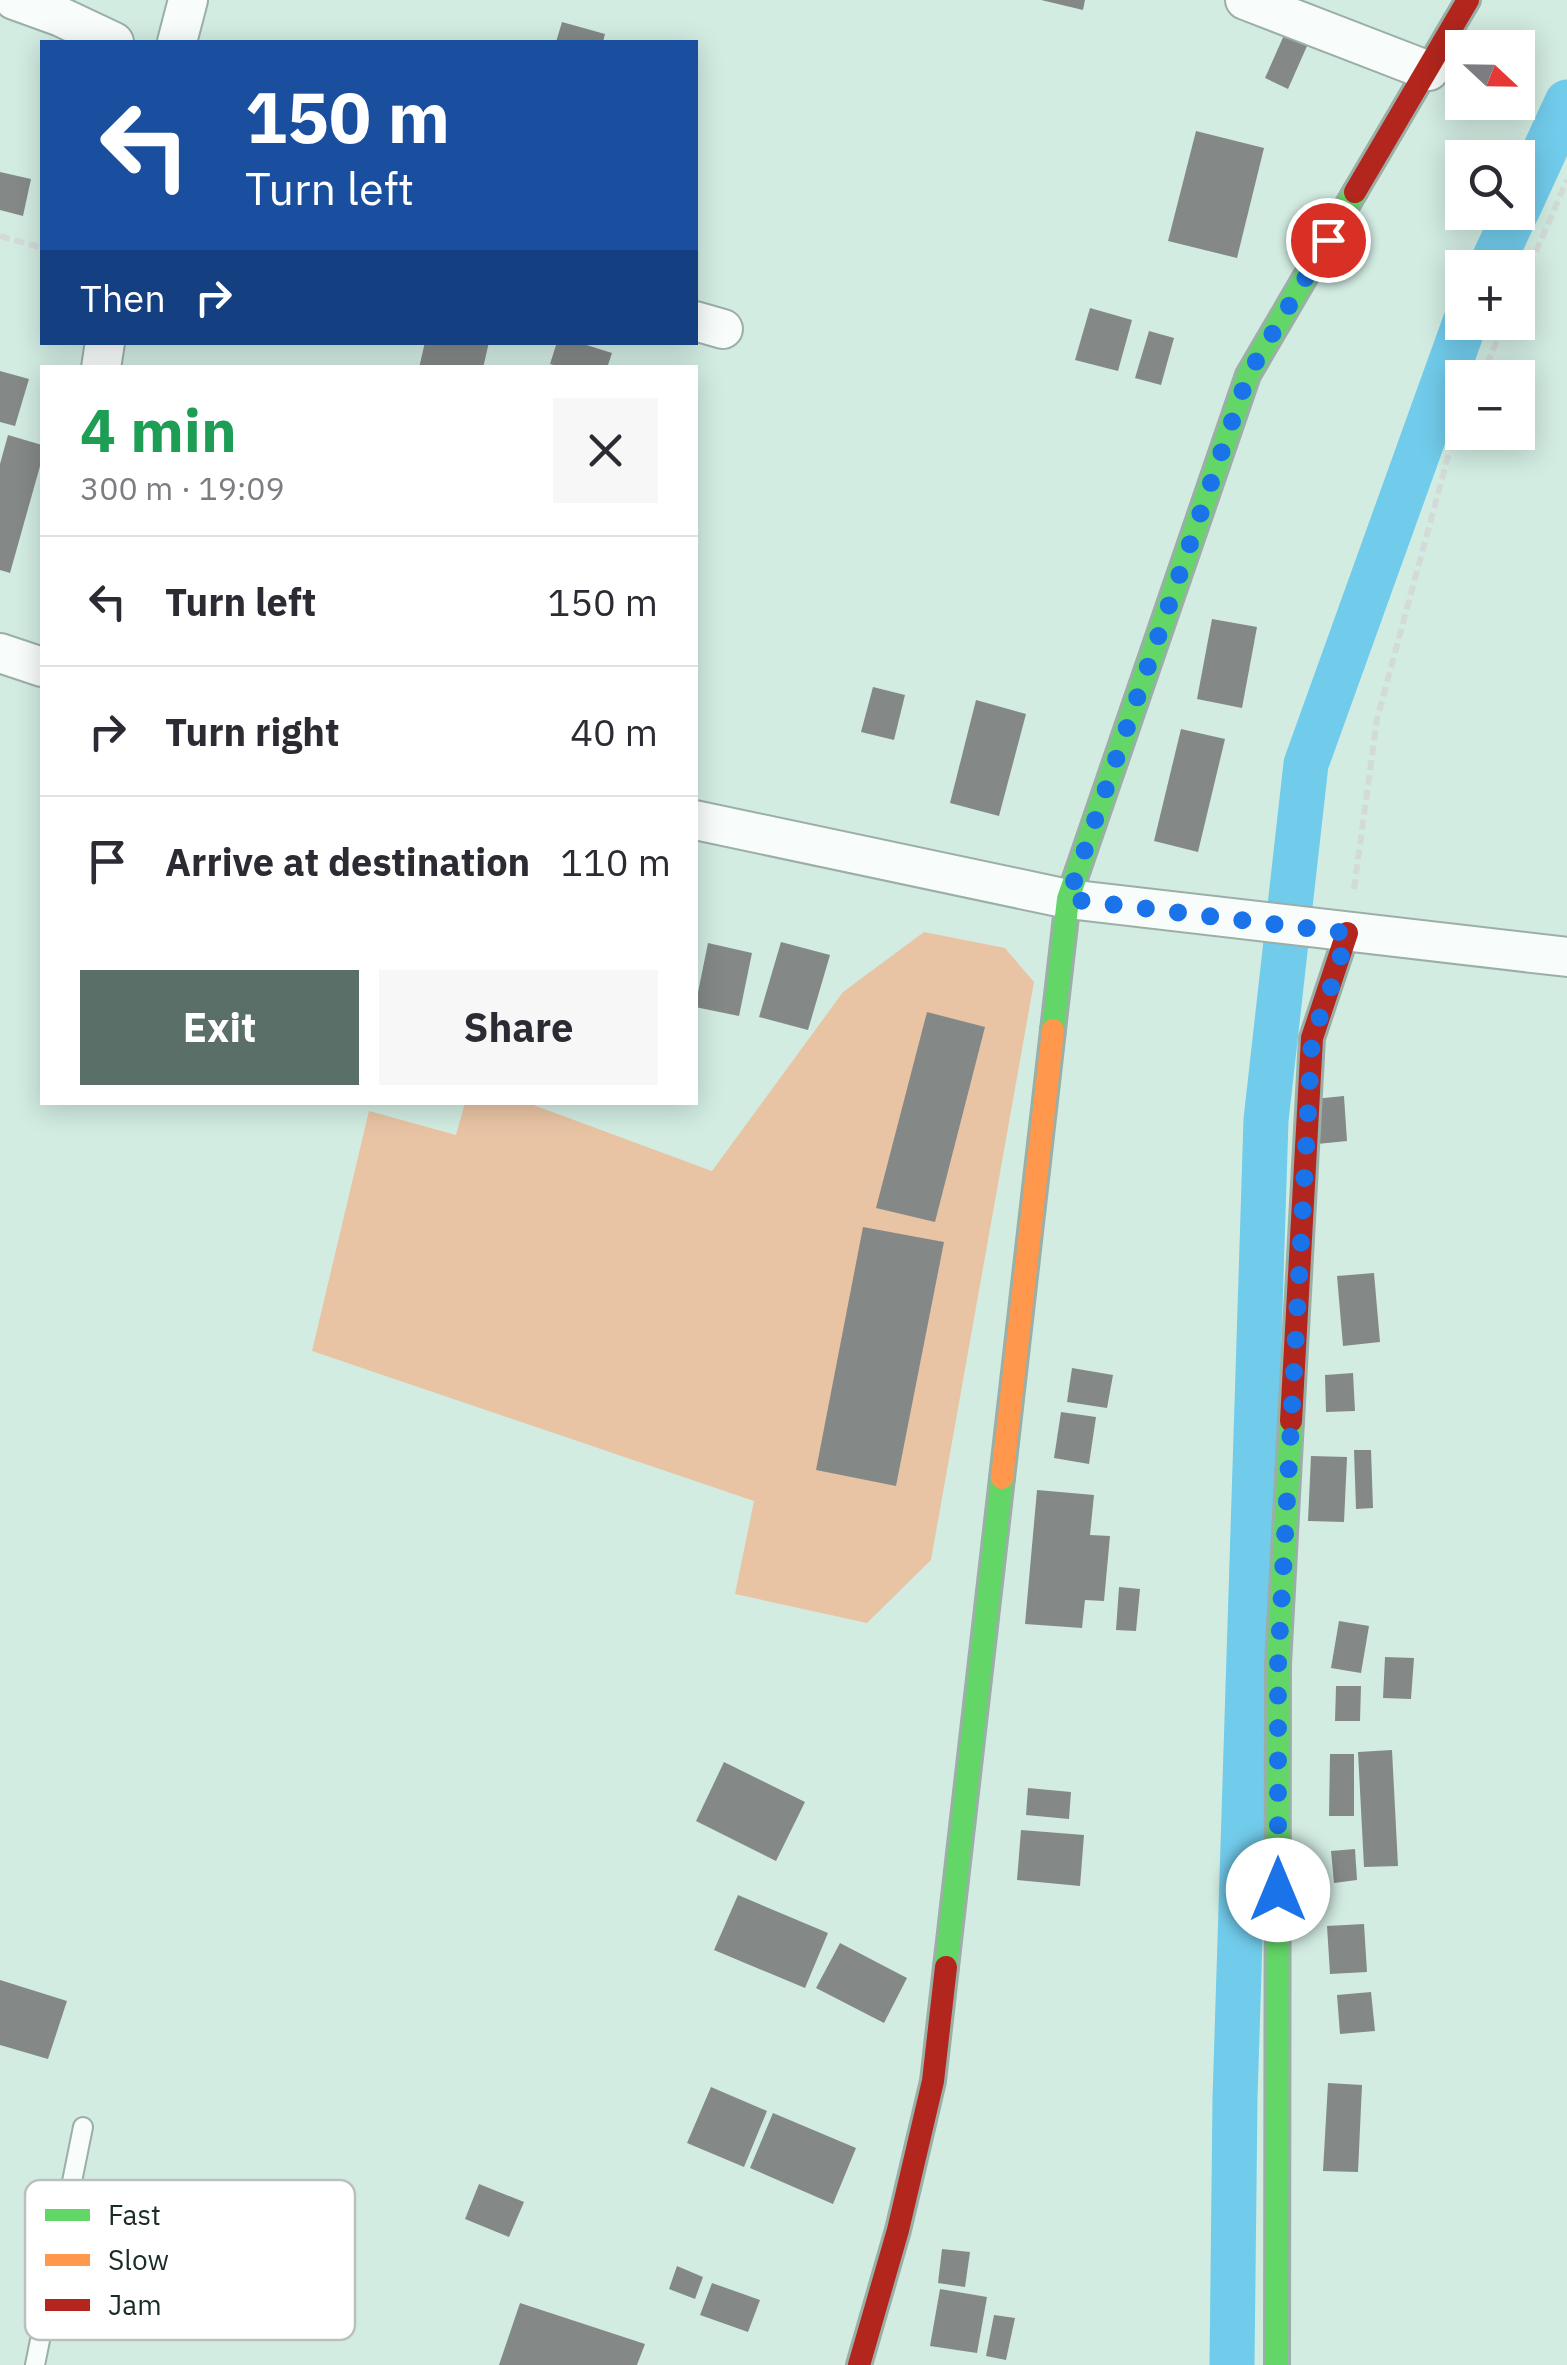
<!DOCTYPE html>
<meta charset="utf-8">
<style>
body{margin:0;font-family:"IBM Plex Sans",sans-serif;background:#f7f7f7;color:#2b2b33;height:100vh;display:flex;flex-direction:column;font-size:38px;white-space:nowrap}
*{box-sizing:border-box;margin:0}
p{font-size:32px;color:#7c7c81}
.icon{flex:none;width:55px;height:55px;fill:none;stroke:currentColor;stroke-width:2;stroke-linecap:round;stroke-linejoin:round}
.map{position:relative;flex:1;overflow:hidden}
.details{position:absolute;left:40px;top:365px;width:658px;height:740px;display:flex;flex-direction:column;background:#fff;border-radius:0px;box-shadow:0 5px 25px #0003}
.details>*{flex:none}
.top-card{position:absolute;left:40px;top:40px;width:658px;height:305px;border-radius:0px;box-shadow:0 5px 25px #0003;background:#1a4fa0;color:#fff;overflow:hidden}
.needle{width:65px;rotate:112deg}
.buttons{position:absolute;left:1445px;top:30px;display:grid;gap:20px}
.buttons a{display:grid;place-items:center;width:90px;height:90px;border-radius:0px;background:#fff;box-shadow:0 5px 25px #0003;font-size:50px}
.pin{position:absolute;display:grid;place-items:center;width:85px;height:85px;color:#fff;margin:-42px;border:5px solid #fff;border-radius:50%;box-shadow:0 2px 10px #0007}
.me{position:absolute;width:110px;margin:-55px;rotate:0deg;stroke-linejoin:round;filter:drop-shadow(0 0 8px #0008)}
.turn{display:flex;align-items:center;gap:35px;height:210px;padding:0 40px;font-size:45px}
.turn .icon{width:130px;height:130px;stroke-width:2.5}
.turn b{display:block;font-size:70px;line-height:85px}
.then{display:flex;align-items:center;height:95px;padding:0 40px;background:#0003;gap:20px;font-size:38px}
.round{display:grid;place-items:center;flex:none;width:105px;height:105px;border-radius:0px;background:#f7f7f7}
.summary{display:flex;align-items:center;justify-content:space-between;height:170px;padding:0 40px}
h1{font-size:60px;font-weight:700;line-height:75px;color:#1e9e55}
.button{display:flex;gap:20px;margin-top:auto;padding:20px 40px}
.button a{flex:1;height:115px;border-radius:0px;background:#5a6f67;color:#fff;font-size:40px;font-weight:700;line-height:115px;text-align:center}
.button a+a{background:#f7f7f7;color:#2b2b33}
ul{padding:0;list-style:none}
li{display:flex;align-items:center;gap:30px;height:130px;padding:0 40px;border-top:2px solid #e1e1e2}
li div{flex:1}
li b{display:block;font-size:38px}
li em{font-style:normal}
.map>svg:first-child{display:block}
.forest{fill:#e9c4a4}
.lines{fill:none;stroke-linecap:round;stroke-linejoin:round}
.canal{stroke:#71cbeb;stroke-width:45}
.building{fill:#848988}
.lane-casing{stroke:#9bafa7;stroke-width:22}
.street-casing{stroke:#9bafa7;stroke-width:42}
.fast-casing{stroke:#9bafa7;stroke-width:28}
.slow-casing{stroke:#9bafa7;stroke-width:28}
.jam-casing{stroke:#9bafa7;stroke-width:28}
.path{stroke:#d3dbd8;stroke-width:6;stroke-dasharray:10 5;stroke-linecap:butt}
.lane{stroke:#f8fcfb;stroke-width:18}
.street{stroke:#f8fcfb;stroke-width:38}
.fast{stroke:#63d668;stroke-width:22}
.slow{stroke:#ff974d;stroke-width:22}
.jam{stroke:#b3261e;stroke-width:22}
.route{stroke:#1a73e8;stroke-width:18;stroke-dasharray:0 32.4}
.key{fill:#fff;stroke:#bac0be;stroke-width:2.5}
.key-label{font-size:28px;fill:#192c25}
</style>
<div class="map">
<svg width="1567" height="2365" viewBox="0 0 1567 2365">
<rect width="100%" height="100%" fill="#d2ece2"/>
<polygon class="forest" points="924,932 1005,948 1034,982 931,1560 867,1623 735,1594 754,1501 312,1351 369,1111 456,1135 465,1103 528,1103 712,1171 843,992"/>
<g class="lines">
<g class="canal">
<polyline points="1518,209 1567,102"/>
<polyline points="1490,268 1516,212"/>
<polyline points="1232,2365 1235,2098 1266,1120 1306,764 1465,322"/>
</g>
</g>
<g class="building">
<polygon points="1041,0 1085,0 1083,10"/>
<polygon points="562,22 605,34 603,42 556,42"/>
<polygon points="1288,26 1311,37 1288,89 1265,78"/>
<polygon points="1196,131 1264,148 1237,258 1168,241"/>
<polygon points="0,172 31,179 23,216 0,210"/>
<polygon points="1090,308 1132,320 1118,371 1075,360"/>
<polygon points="1149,331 1174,338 1161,385 1135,378"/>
<polygon points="425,342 489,342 483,368 419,368"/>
<polygon points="557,342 577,342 612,353 607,368 563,368 550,364"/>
<polygon points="0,371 29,379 15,426 0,422"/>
<polygon points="8,435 42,445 42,459 10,573 0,570 0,464"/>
<polygon points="1212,619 1257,627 1242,708 1197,699"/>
<polygon points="873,687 905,695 894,740 861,732"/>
<polygon points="976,700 1026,714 999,816 950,803"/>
<polygon points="1181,729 1225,739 1198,852 1154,841"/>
<polygon points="781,942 830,955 808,1030 759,1017"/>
<polygon points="708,943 752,953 739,1016 695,1007"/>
<polygon points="927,1012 985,1027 935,1222 876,1208"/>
<polygon points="1344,1096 1347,1141 1317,1144 1314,1099"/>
<polygon points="863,1227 944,1242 896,1486 816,1470"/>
<polygon points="1374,1273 1380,1342 1343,1346 1337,1276"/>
<polygon points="1072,1368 1113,1375 1107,1408 1067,1402"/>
<polygon points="1353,1373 1355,1411 1326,1412 1325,1375"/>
<polygon points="1061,1412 1096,1417 1089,1464 1054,1458"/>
<polygon points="1354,1450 1371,1450 1373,1508 1356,1509"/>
<polygon points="1311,1456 1347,1457 1344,1522 1308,1521"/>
<polygon points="1037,1490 1094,1495 1090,1535 1110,1536 1104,1601 1085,1600 1082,1628 1025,1624"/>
<polygon points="1119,1587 1140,1589 1136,1631 1116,1630"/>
<polygon points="1339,1621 1369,1626 1361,1673 1331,1668"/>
<polygon points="1385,1657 1414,1658 1411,1699 1383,1698"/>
<polygon points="1336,1686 1361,1686 1360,1721 1335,1721"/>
<polygon points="1392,1750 1398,1866 1364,1867 1358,1752"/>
<polygon points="1330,1754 1354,1754 1354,1816 1329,1816"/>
<polygon points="724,1762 805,1802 776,1861 696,1821"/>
<polygon points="1028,1788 1071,1792 1069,1819 1026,1815"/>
<polygon points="1021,1830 1084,1835 1080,1886 1017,1880"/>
<polygon points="1355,1849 1357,1880 1334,1883 1331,1851"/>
<polygon points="738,1895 828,1933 805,1988 714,1950"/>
<polygon points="1364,1924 1367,1972 1330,1974 1327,1926"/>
<polygon points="840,1943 907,1978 884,2023 816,1988"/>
<polygon points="0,1980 67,2001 48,2059 0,2045"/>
<polygon points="1371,1992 1375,2031 1340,2034 1337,1995"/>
<polygon points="1328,2083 1362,2085 1358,2172 1323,2171"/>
<polygon points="711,2087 767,2111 744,2167 687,2143"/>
<polygon points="773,2113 856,2148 833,2204 750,2168"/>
<polygon points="479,2184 524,2202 509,2237 465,2219"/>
<polygon points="942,2249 970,2252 965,2287 938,2283"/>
<polygon points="677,2266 703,2277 695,2299 669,2289"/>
<polygon points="712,2283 760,2300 748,2332 700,2315"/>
<polygon points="940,2289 987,2297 977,2353 930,2346"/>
<polygon points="520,2303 645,2344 637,2365 499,2365"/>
<polygon points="994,2315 1015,2318 1006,2360 986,2356"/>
</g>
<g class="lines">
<g class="lane-casing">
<polyline id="lane" points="35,2365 83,2127"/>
</g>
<g class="street-casing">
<g id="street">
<polyline points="14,0 61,17 114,42"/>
<polyline points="1245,0 1429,71"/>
<polyline points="177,42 188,0"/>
<polyline points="695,321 723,329"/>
<polyline points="101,368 105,342"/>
<polyline points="0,653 42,667"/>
<polyline points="695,820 1068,899 1567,957"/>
</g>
</g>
<g class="fast-casing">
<g id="fast">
<polyline points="1053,1030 1068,899 1248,375 1355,192"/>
<polyline points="946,1967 1002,1478"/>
<polyline points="1277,2365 1278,1665 1291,1421"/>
</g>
</g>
<g class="slow-casing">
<polyline id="slow" points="1002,1478 1053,1030"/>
</g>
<g class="jam-casing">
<g id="jam">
<polyline points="1355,192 1468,0"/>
<polyline points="1291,1421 1312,1038 1347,933"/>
<polyline points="859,2365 898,2230 933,2081 946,1967"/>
</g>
</g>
<g class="path">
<polyline points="0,236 42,248"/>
<polyline points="1518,293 1567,180"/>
<polyline points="1481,378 1505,322"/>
<polyline points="1354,889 1377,719 1452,442 1462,419"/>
</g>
<use href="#lane" class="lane"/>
<use href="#street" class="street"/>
<use href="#fast" class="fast"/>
<use href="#slow" class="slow"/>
<use href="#jam" class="jam"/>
</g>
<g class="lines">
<polyline class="route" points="1278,1890 1278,1665 1312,1038 1336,974 1347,933 1068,899 1248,375 1328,240"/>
</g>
<rect x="25" y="2180" width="330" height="160" rx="15" class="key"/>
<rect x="45" y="2209" width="45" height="12" fill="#63d668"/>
<rect x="45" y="2254" width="45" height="12" fill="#ff974d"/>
<rect x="45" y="2299" width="45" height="12" fill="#b3261e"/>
<g class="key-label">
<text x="108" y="2225">Fast</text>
<text x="108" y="2270">Slow</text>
<text x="108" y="2315">Jam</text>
</g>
</svg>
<div class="buttons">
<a><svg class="needle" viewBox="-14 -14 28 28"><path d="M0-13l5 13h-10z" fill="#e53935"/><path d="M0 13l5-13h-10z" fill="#7c7c81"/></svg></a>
<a><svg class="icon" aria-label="search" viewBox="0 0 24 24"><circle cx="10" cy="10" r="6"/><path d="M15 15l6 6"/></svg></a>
<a>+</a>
<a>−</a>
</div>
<div class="pin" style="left:1328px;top:240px;background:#d93025"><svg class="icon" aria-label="arrive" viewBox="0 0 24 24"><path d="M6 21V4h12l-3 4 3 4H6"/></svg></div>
<svg class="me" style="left:1278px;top:1890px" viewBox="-20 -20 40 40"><circle r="19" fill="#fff"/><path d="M0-13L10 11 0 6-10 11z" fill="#1a73e8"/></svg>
<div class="top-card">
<div class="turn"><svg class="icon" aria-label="left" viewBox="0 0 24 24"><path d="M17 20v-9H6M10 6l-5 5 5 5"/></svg><div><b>150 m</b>Turn left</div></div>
<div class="then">Then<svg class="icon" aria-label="right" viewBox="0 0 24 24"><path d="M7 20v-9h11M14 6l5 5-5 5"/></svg></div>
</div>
<section class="details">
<div class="summary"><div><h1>4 min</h1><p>300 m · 19:09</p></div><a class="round"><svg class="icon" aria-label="close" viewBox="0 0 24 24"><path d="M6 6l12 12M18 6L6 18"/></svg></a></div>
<ul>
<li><svg class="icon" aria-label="left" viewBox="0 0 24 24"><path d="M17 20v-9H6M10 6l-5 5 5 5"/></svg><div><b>Turn left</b></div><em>150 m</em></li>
<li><svg class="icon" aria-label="right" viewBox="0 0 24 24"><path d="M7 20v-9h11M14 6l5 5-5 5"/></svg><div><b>Turn right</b></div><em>40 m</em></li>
<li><svg class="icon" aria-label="arrive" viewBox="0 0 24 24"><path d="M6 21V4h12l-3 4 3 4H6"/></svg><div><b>Arrive at destination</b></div><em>110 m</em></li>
</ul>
<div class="button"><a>Exit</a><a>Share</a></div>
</section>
</div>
